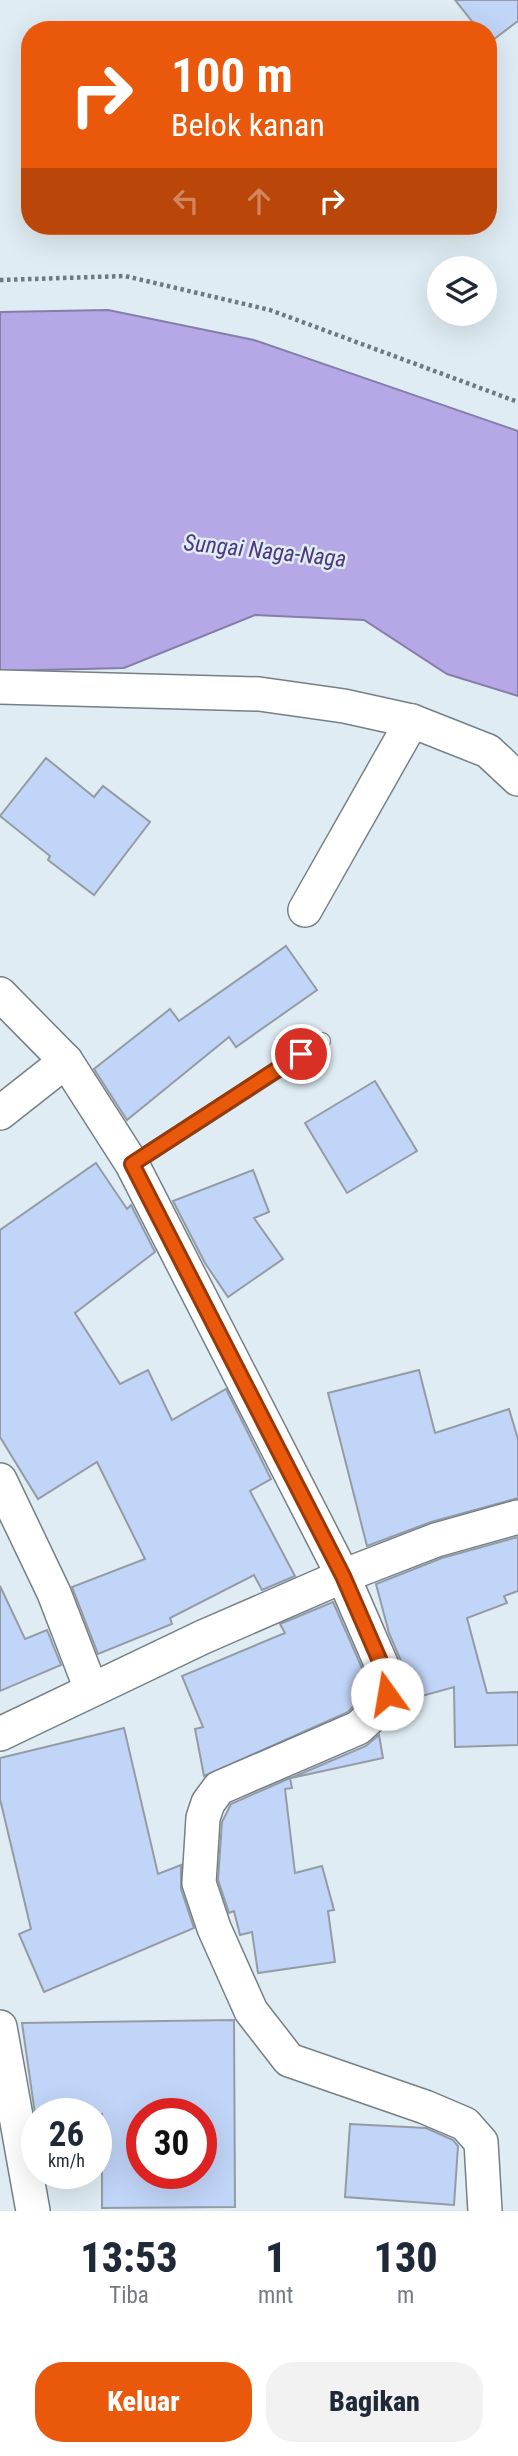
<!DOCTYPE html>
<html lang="id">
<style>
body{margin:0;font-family:"Roboto Condensed",sans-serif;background:#f2f2f3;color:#1f2937;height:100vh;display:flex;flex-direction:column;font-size:26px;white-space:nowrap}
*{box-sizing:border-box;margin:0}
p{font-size:23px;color:#747a83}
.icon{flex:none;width:38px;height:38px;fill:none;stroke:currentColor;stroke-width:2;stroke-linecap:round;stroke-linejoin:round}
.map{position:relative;height:2211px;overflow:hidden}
.drawer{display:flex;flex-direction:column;background:#fff;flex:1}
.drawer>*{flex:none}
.guide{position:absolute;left:21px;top:21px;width:476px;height:214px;border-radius:28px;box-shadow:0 7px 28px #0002;background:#ea580c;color:#fff;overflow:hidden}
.fabs{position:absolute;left:427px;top:256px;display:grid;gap:14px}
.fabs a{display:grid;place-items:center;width:70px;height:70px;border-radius:50%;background:#fff;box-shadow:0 7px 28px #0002;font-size:35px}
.speed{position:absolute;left:21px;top:2098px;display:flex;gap:14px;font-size:35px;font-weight:700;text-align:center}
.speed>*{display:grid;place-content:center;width:91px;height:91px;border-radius:50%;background:#fff;box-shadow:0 7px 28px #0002;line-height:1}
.speed small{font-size:18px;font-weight:400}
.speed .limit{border:10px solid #d22;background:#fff;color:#111}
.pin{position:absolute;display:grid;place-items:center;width:60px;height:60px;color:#fff;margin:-30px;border:4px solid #fff;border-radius:50%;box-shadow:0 2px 7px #0007}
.me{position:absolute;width:77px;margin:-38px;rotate:347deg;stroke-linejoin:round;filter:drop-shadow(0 0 5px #0008)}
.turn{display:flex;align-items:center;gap:24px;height:147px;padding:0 35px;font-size:32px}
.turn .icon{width:91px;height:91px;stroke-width:2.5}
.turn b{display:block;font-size:49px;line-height:60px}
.lanes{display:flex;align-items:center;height:66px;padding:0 35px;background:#0003;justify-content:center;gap:35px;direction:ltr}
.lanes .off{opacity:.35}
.eta{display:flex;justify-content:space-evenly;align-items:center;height:119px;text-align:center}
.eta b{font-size:42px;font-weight:800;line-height:49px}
.primary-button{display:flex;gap:14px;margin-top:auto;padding:14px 35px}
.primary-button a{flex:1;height:80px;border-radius:28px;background:#ea580c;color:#fff;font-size:28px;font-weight:800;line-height:80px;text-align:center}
.primary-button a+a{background:#f2f2f3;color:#1f2937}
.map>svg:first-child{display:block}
.water{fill:#b6a8e6;stroke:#867da9;stroke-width:2}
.building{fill:#c1d5f8;stroke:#959ba5;stroke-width:2;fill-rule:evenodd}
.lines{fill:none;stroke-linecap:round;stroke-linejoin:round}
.service-casing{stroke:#748085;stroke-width:18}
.minor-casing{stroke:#748085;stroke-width:36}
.path{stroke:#70797d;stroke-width:4.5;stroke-dasharray:3.5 3.5;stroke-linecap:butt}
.service{stroke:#fff;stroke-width:16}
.minor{stroke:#fff;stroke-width:33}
.route-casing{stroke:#983908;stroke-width:18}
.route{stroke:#ea580c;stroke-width:12}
.labels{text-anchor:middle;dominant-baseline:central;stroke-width:5;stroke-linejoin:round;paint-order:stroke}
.water-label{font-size:23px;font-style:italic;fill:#4d3780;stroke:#dfecf3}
</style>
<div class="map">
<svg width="518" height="2211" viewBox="0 0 518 2211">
<rect width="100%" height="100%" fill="#dfecf3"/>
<polygon class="water" points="108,310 254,340 518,431 518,696 447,674 364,620 255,615 124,668 0,671 0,312"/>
<g class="building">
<polygon points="455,0 518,0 518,21 489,43 488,30 479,30"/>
<polygon points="46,758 94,797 103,786 150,822 94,895 48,860 50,856 0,816"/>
<polygon points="286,946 317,990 236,1047 229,1037 127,1120 94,1069 170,1009 179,1021"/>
<polygon points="375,1081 417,1151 347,1193 305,1123"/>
<polygon points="96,1163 127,1209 131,1205 155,1252 75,1313 120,1384 148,1370 172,1420 226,1389 271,1479 250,1491 295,1576 262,1590 254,1575 170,1618 172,1624 98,1654 72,1587 145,1559 97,1462 38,1499 0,1437 0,1230"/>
<polygon points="253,1170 269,1212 254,1218 283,1259 228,1297 205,1263 173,1201"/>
<polygon points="419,1370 435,1433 509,1409 518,1439 518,1498 431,1522 367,1546 328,1393"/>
<polygon points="518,1537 518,1591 504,1596 507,1603 467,1618 487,1693 518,1692 518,1745 455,1747 454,1687 404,1701 407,1675 389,1633 376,1584 442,1558"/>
<polygon points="0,1586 25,1639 47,1630 61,1665 0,1691"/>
<polygon points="333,1602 369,1684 363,1696 348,1712 204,1776 195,1729 203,1727 182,1676 285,1633 280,1624"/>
<polygon points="124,1728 158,1874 181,1865 181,1889 194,1928 44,1992 19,1934 31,1929 0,1799 0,1758"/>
<polygon points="379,1735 383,1758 291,1778 366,1746"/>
<polygon points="290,1778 292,1788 285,1789 295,1873 322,1866 334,1910 328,1911 335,1962 258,1973 252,1932 240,1935 234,1911 229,1913 218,1880 222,1822 231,1804"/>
<path d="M 234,2020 L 235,2207 L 102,2208 L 102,2114 L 35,2114 L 22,2023 ZM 142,2114 L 201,2114 L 201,2174 L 142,2174 Z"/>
<polygon points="350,2124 426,2128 453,2140 458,2146 454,2205 345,2197"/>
</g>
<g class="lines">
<g class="service-casing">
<polyline id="service" points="132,1164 322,1041"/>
</g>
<g class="minor-casing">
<g id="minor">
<polyline points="0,687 259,694 344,706 412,721 488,751 518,779"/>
<polyline points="305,910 412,721"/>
<polyline points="0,994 66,1061"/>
<path d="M 0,1113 L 66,1061 L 132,1164 L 343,1576 L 389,1682 C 386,1703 373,1715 358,1728 L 219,1788 L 208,1803 L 203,1818 L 199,1883 L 214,1928 L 251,2011 L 289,2060 L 425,2107 L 465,2124 L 481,2142 L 485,2211"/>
<polyline points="0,1480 54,1593 91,1689"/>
<polyline points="0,1734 203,1637 343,1576 436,1540 518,1517"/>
<polyline points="0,2027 33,2211"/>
</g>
</g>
<polyline class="path" points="0,280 125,276 270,310 518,402"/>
<use href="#service" class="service"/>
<use href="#minor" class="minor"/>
</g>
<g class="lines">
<g class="route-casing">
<polyline id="route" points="301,1054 132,1164 343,1576 389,1682 387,1694"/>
</g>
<use href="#route" class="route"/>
</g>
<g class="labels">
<g class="water-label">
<text transform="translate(265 551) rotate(6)">Sungai Naga-Naga</text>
</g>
</g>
</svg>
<div class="fabs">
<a><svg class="icon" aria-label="layers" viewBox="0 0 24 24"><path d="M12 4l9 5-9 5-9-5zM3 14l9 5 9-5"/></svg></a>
</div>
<div class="speed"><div>26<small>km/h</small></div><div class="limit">30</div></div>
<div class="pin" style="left:301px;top:1054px;background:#d93025"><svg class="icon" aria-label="arrive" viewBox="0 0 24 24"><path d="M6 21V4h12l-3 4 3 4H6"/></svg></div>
<svg class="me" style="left:387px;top:1694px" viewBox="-20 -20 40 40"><circle r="19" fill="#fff"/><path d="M0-13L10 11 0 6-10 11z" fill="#ea580c"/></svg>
<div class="guide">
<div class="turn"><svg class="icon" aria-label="right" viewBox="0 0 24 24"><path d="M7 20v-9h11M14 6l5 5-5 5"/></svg><div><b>100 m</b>Belok kanan</div></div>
<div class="lanes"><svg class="icon off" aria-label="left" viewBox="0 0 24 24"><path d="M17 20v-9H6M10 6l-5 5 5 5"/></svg><svg class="icon off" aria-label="ahead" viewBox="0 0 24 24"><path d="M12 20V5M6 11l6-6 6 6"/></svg><svg class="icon" aria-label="right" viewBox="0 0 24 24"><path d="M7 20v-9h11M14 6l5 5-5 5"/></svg></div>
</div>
</div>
<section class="drawer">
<div class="eta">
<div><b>13:53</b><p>Tiba</p></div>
<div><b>1</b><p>mnt</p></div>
<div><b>130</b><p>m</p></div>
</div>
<div class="primary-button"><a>Keluar</a><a>Bagikan</a></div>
</section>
